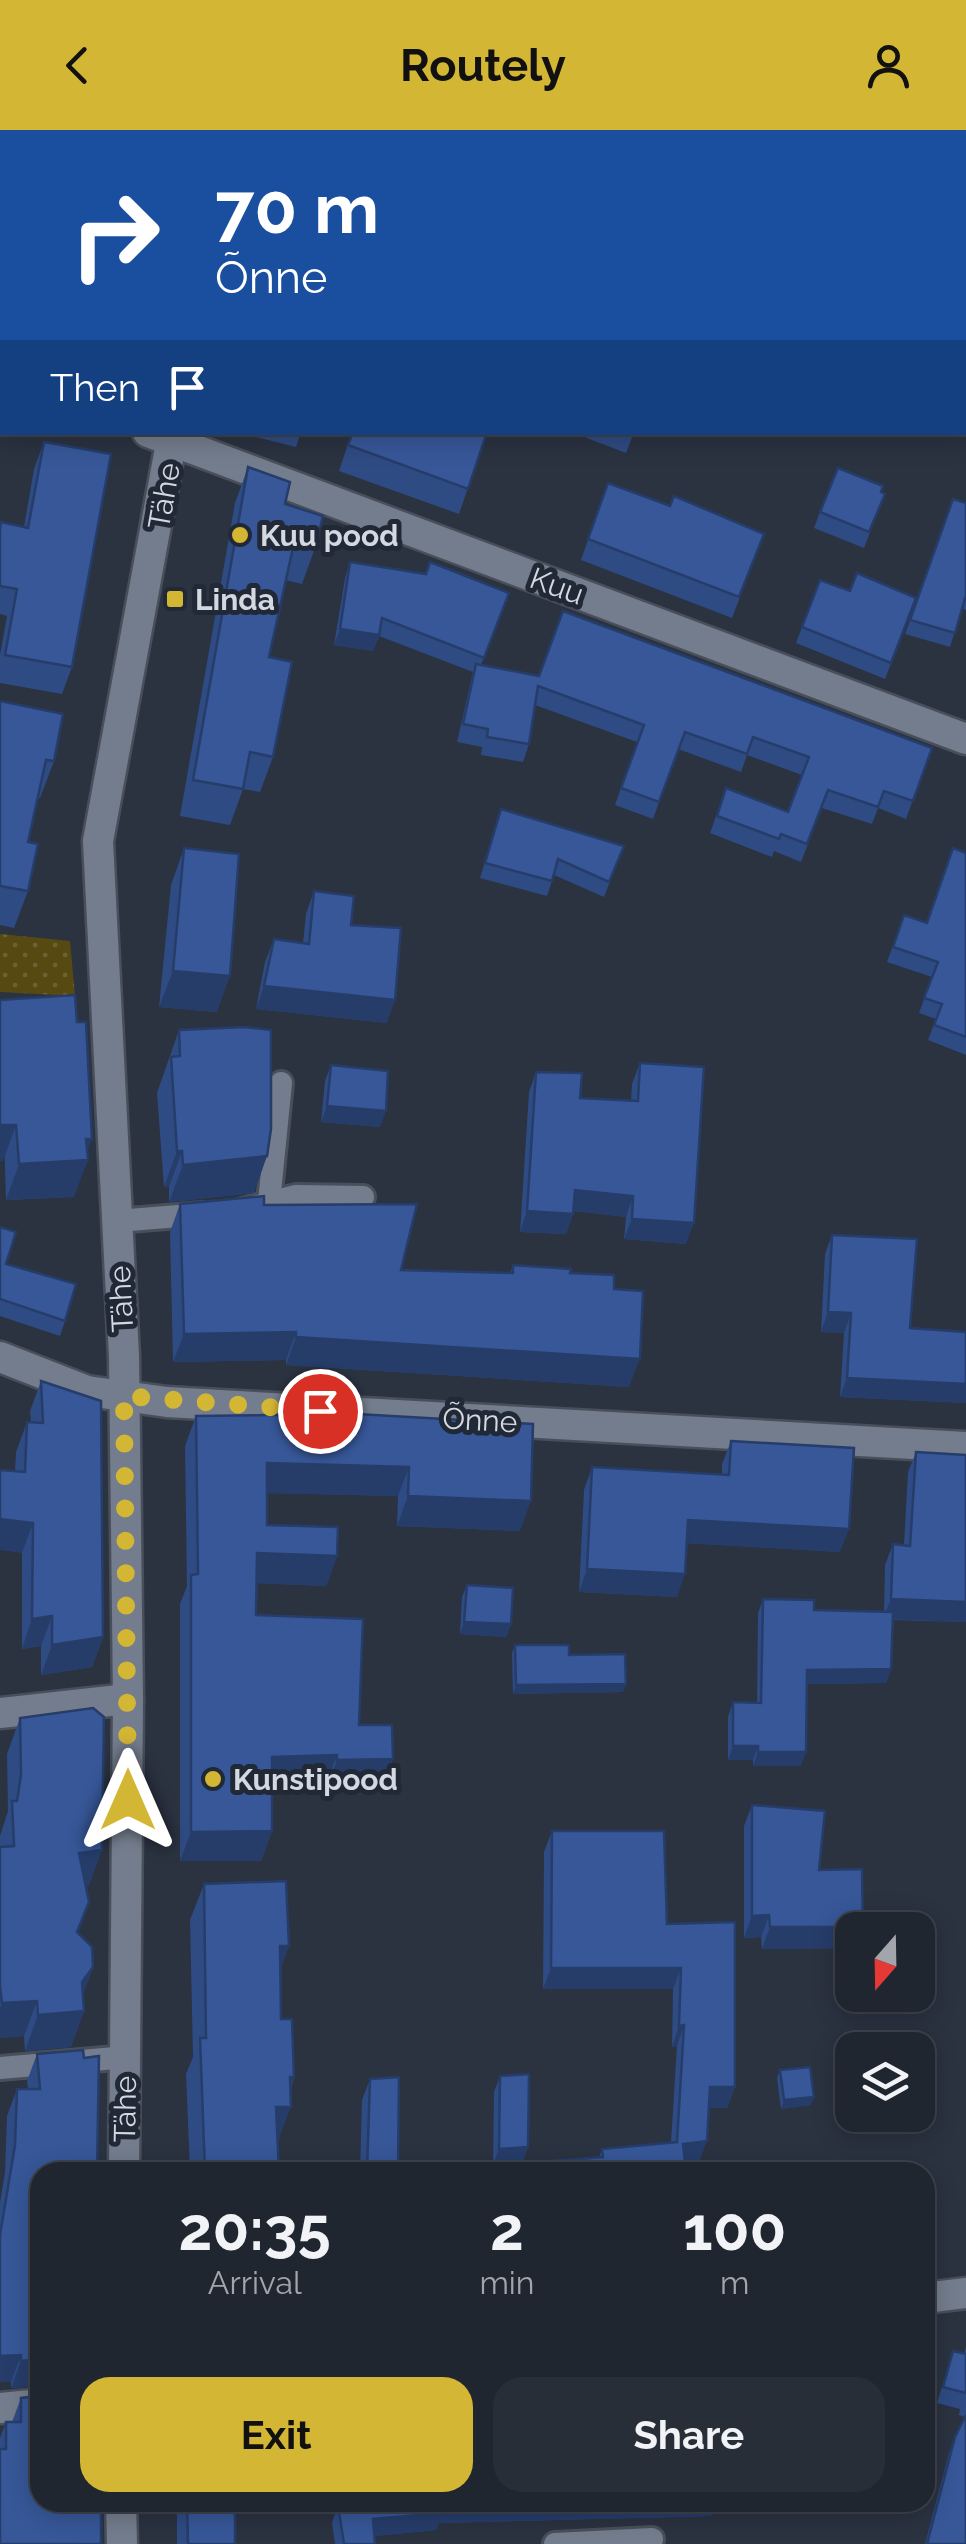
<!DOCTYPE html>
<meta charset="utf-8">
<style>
body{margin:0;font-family:Raleway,sans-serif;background:#282e38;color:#f1f3f6;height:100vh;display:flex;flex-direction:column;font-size:38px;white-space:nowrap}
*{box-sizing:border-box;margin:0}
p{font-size:32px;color:#a2a5ab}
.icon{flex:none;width:55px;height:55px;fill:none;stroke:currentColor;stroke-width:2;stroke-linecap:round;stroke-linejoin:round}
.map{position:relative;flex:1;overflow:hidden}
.details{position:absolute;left:30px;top:2032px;width:905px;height:350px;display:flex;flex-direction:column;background:#202630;border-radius:30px;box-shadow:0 5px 25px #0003,0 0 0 2px #3d434c}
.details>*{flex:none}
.hud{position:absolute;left:0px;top:0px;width:968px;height:305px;box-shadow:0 5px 25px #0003,0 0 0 2px #3d434c;background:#1a4fa0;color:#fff;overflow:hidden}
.needle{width:65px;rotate:200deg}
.buttons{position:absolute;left:835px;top:1782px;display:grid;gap:20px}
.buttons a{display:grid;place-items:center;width:100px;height:100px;border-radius:20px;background:#202630;box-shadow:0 5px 25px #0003,0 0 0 2px #3d434c;font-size:50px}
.pin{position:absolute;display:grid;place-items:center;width:85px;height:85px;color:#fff;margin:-42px;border:5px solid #fff;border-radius:50%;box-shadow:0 2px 10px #0007}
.me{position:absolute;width:110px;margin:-55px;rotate:0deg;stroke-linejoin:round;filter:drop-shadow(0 0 8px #0008)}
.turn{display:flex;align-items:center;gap:35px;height:210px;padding:0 50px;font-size:45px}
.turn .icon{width:130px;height:130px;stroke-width:2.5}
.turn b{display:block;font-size:70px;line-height:85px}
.then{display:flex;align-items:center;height:95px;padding:0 50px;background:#0003;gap:20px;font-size:38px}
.eta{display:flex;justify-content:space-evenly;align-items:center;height:170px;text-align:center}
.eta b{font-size:60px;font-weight:700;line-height:70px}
.action{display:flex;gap:20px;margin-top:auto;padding:20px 50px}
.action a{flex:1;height:115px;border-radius:30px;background:#d4b635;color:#111;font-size:40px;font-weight:700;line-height:115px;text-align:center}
.action a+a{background:#282e38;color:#f1f3f6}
header{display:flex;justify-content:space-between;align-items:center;height:130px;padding:0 50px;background:#d4b635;color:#111;font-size:45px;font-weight:700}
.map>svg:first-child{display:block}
.grass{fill:url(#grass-dots)}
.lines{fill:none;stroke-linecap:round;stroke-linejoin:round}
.service-casing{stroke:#494f5a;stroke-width:28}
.minor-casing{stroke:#494f5a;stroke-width:35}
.service{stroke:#747d8d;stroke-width:22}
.minor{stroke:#747d8d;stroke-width:30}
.wall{fill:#2f4b83}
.shaded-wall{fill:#263d6a}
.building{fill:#375798;stroke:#263d6a;stroke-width:2.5}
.route{stroke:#d4b635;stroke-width:18;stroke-dasharray:0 32.4}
.poi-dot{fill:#d4b635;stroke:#212836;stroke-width:4}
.labels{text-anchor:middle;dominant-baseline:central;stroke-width:10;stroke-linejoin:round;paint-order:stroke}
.street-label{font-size:30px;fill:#d3d8e1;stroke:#212836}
.poi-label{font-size:30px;font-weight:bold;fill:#d3d8e1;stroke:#212836;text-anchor:start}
</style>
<header><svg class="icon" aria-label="back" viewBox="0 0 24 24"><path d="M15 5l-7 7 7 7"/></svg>Routely<svg class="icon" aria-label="person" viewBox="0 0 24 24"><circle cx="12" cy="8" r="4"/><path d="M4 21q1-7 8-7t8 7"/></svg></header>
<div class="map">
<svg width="966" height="2414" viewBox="0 0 966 2414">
<defs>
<pattern id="grass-dots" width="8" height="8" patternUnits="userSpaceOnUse" patternTransform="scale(2.5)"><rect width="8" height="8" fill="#564911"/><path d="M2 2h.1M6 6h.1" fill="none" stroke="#6d6233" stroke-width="1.8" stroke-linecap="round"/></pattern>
</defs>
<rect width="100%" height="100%" fill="#2b3240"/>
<polygon class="grass" points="0,804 70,811 75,866 0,862"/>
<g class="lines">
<g class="service-casing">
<g id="service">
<polyline points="269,1072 281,953"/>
<polyline points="235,1082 296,1066 363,1067"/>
<polyline points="117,1091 203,1084"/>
<polyline points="0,1938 127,1927"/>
<polyline points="555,2414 652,2409"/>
</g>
</g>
<g class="minor-casing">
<g id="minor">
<polyline points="244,2 245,0"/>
<polyline points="0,249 2,250"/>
<polyline points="148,302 966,609"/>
<polyline points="0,1227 87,1261 167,1272 966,1317"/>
<polyline points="0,1583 128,1569"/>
<polyline points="124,2042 128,1569 124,1226 98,711 173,302"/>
<polyline points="925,2168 966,2163"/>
<polyline points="0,2278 40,2274"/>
<polyline points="121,2372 122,2414"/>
</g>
</g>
<use href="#service" class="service"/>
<use href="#minor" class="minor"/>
</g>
<g class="wall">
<polygon points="2,14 2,78 0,77 0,21"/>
<polygon points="254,302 301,302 296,317 256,307"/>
<polygon points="352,302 487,302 459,384 339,341"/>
<polygon points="571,302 634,302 626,323"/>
<polygon points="44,312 72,537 62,564 0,553 0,525 7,486 0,484 0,396 24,397 34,339"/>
<polygon points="248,337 285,374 315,418 302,454 286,450 269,527 273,627 260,662 243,659 230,695 180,686 235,373"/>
<polygon points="608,353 670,376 764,404 732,488 581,430"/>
<polygon points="881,362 885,364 864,418 814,398 820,382"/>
<polygon points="953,369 966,373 966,480 962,478 950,517 905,504"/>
<polygon points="350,432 509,463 481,535 932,618 906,689 878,678 872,694 822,678 801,732 774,721 772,727 710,703 726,658 788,682 802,645 747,625 741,642 678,619 653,689 615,675 637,612 535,575 529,614 523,632 481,625 482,617 457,612 473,542 379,506 373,521 334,515 345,448"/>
<polygon points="820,450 850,461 916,468 885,549 796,513"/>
<polygon points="0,571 54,631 40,668 38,667 28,712 28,761 14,798 0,795"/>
<polygon points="501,679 624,716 604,767 554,745 547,766 480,748"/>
<polygon points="184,718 217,882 159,877 171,755"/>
<polygon points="966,723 966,925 928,910 936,889 919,883 932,847 887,832 904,785 927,793"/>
<polygon points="314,761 387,893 256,879 265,832 274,809 303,813 306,784"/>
<polygon points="0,870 87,1022 74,1067 6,1070"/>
<polygon points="179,900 254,1063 169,1072 169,1057 164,1057 157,963"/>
<polygon points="640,933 686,1114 624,1109 626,1087 574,1081 566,1104 520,1102 529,962 536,942 580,968 631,971 632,954"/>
<polygon points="331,935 380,997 321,992 325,951"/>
<polygon points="180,1074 264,1075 401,1140 510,1143 513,1135 570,1143 614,1159 629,1257 286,1235 286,1230 173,1232 170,1102"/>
<polygon points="0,1097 6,1134 65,1191 60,1206 0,1186"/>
<polygon points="832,1105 910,1198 966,1202 966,1273 840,1267 844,1203 821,1202 825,1124"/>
<polygon points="41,1251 103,1507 92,1537 41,1545 41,1516 22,1519 22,1423 15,1341 16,1322 27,1292 31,1292 30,1281"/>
<polygon points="357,1284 520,1401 397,1396 398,1366 267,1363 267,1395 337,1426 326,1456 257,1453 256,1485 393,1629 382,1659 326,1660 326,1655 272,1657 272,1701 261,1731 180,1731 180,1474 187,1456 185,1316 196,1286"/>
<polygon points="731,1311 840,1422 687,1413 677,1467 579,1462 584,1360 592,1337 722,1344 722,1334"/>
<polygon points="916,1322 966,1492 893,1490 891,1539 886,1553 807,1554 801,1636 753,1636 753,1630 728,1630 728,1587 733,1572 757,1573 758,1483 763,1469 814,1480 884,1482 885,1435 893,1414 904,1415 908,1342"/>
<polygon points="467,1455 511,1494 506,1507 460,1504 462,1467"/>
<polygon points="515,1515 623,1562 513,1564 512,1523"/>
<polygon points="20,1588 89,1756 86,1756 89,1772 78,1803 93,1837 83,1864 84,1881 71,1917 25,1921 24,1906 0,1908 0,1706 8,1681 7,1624"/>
<polygon points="752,1675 852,1800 852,1818 762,1819 761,1807 744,1808 744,1696"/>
<polygon points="552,1701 667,1794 735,1957 727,1978 709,1978 699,2032 685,2034 686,2042 549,2042 553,2031 599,2027 602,2019 671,2012 677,1916 672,1917 673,1859 543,1859 544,1722"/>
<polygon points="204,1754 280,1841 281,1889 294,1947 278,2013 279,2042 190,2042 186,1944 193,1927 190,1790"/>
<polygon points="83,1920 40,2042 40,2256 11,2258 11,2252 0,2252 0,2073 5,2042 7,1986 17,1959 28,1959 27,1951 37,1924"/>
<polygon points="780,1940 811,1975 781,1979 777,1948"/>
<polygon points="500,1946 528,2017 522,2033 493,2035 494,1962"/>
<polygon points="370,1949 398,2042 360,2042 362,1970"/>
<polygon points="966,2217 966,2414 925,2414 949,2323 965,2287 959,2285 960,2279 937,2273 953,2221 964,2224"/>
<polygon points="21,2268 101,2414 0,2414 0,2308 6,2292 12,2292"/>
<polygon points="177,2372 242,2372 239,2380 235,2380 235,2414 177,2414"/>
<polygon points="354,2372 716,2372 711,2386 439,2393 436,2400 374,2406 375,2414 335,2414 332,2393 338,2375"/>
</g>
<g class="shaded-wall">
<polygon points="340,499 379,505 373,521 334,515"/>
<polygon points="173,841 230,846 217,882 159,877"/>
<polygon points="264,856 395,870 387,893 256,879"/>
<polygon points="327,976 386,981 380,997 321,992"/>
<polygon points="0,995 16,995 3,1031 0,1031"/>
<polygon points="86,1009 92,1009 84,1030 88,1030 74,1067 6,1070 19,1034"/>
<polygon points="177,1021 182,1021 169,1057 164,1057"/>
<polygon points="267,1026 254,1063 169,1072 183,1035"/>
<polygon points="575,1060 633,1066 626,1087 568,1080"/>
<polygon points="527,1081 573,1084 566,1104 520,1102"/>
<polygon points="632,1089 694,1093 686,1114 624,1109"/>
<polygon points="828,1182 851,1183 844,1203 821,1202"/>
<polygon points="296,1202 286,1230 173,1232 184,1204"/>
<polygon points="296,1207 640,1229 629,1257 286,1235"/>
<polygon points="847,1248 966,1254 966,1273 840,1267"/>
<polygon points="267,1333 409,1337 398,1366 256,1363"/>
<polygon points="408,1366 531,1371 520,1401 397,1396"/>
<polygon points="0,1389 33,1393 22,1423 0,1420"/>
<polygon points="688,1390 849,1399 840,1422 680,1413"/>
<polygon points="257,1423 337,1426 326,1456 246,1453"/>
<polygon points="587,1439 685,1444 677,1467 579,1462"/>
<polygon points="891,1469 966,1472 966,1492 883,1489"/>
<polygon points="52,1486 41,1516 22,1519 32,1489"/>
<polygon points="464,1492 511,1494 506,1507 460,1504"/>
<polygon points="103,1507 92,1537 41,1545 52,1515"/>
<polygon points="891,1539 886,1553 802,1554 807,1540"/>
<polygon points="626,1554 623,1562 513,1564 516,1555"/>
<polygon points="733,1616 758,1616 753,1630 728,1630"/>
<polygon points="758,1622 806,1622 801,1636 753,1636"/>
<polygon points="337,1625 326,1655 261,1657 272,1627"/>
<polygon points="393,1629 382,1659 326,1660 337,1630"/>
<polygon points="272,1701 261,1731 180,1731 191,1702"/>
<polygon points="102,1720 89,1756 66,1759 79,1723"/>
<polygon points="769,1785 761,1807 744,1808 752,1786"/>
<polygon points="770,1797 863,1797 861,1800 852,1800 852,1818 762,1819"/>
<polygon points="280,1816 289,1816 276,1852"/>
<polygon points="93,1837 80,1873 84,1881 71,1917 25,1921 38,1885 82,1852"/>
<polygon points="551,1838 681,1838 673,1859 543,1859"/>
<polygon points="37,1871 24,1906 0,1908 0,1878 2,1873"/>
<polygon points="684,1895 677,1916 672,1917 679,1896"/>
<polygon points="290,1947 294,1947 283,1977 291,1977 277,2013 276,1977"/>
<polygon points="710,1957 735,1957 727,1978 702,1978"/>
<polygon points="814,1967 811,1975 781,1979 784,1970"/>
<polygon points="707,2011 699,2032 675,2035 683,2014"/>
<polygon points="528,2017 522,2033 493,2035 499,2019"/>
<polygon points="21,2225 11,2252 0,2252 0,2226"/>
<polygon points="40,2229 40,2256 11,2258 21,2231"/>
<polygon points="228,2372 242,2372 239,2380 225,2380"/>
<polygon points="554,2372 716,2372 711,2386 439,2393 436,2400 367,2407 373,2389 442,2376"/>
</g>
<g class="building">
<polygon points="8,0 79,0 78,2 7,2"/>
<polygon points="330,0 440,0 450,2 330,2"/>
<rect x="458" y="0" width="61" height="2"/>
<polygon points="682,0 737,0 736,2 681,2"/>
<polygon points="836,0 926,0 933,2 836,2"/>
<polygon points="2,14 2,52 0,51 0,21"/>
<rect x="965" y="40" width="1" height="128"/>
<polygon points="353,302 487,302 468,359 348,315"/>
<polygon points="44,312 111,324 72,537 5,525 17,459 0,456 0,399 1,392 28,398"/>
<polygon points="248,337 290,352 285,374 323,386 315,418 294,413 269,527 292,532 273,627 250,622 243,659 193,650"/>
<polygon points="838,338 883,356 881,362 885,364 869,402 820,382"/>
<polygon points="608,353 670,376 674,366 764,404 739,467 588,409"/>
<polygon points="953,369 966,373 966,465 955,503 910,490"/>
<polygon points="350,432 426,444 430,432 509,463 484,528 382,488 379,505 340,499"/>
<polygon points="857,443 916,468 891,533 802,497 820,450 850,461"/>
<polygon points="563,481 932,618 913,671 884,661 878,677 828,660 807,714 781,704 779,709 717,686 726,658 788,682 809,627 753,607 747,624 685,602 659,672 621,658 644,595 538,556 529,614 487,607 488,599 463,594 476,534 539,546"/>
<polygon points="0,571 63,584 54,631 46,630 28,712 38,714 28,761 0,756"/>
<polygon points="501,679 624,716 609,752 558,729 552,751 485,733"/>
<polygon points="184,718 239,724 230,846 173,841"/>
<polygon points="953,718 966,723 966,907 934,895 942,874 924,868 938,832 893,817 904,785 927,793"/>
<polygon points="314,761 354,766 351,795 401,798 395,870 264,856 274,809 309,814"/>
<polygon points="75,865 77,892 86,892 92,1009 86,1009 88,1030 19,1034 16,995 0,995 0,870"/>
<polygon points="244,897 271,900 271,999 267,1026 183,1035 182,1021 177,1021 171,927 180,926 179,900"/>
<polygon points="640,933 704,937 694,1093 632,1089 633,1066 575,1060 573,1084 527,1081 536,942 582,943 580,968 638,971"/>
<polygon points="331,935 388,941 386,981 327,976"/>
<polygon points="264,1066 264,1075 417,1074 401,1140 513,1143 513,1135 571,1139 570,1143 614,1145 614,1159 643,1161 640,1229 296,1207 296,1202 184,1204 180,1074"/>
<polygon points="0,1097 16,1102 6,1134 76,1154 65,1191 0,1169"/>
<polygon points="832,1105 917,1109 910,1198 966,1202 966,1254 847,1248 851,1183 828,1182"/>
<polygon points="41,1251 101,1271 103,1507 52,1515 52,1486 32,1489 33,1393 0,1389 0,1340 25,1342 27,1292 43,1293"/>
<polygon points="357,1284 533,1294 531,1371 408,1366 409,1337 267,1333 267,1395 338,1397 337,1426 257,1423 256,1485 363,1489 359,1595 392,1595 393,1629 337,1630 337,1625 272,1627 272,1701 191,1702 191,1445 198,1444 196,1286"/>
<polygon points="731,1311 854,1318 849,1399 688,1390 685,1444 587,1439 592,1337 729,1345"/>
<polygon points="916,1322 966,1325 966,1472 891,1469 893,1414 910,1416"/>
<polygon points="467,1455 513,1458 511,1494 464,1492"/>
<polygon points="763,1469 814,1470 814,1480 893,1482 891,1539 807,1540 806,1622 758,1622 758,1616 733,1616 733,1572 761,1573"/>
<polygon points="515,1515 569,1515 569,1525 625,1524 626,1554 516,1555"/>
<polygon points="93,1578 104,1587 102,1720 79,1723 89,1772 77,1802 92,1817 93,1837 82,1852 84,1881 38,1885 37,1871 2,1873 0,1857 0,1717 14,1716 12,1671 17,1671 21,1645 20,1588"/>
<polygon points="752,1675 825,1681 819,1740 862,1739 863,1797 770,1797 769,1785 752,1786"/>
<polygon points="552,1701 664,1701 667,1794 735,1792 735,1957 710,1957 707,2011 683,2014 686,2042 554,2042 553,2031 603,2027 602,2019 677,2012 684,1895 679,1896 681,1838 551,1838"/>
<polygon points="286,1751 289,1816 280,1816 281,1889 292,1889 294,1947 290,1947 291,1977 276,1977 279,2042 205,2042 200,1908 206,1908 204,1754"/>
<polygon points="83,1920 84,1928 99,1926 97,2042 40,2042 40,2229 21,2231 21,2225 0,2226 0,2105 15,2015 17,1959 40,1959 37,1924"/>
<polygon points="810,1937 814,1967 784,1970 780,1940"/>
<polygon points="529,1944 528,2017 499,2019 500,1946"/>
<polygon points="399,1947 398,2042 367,2042 370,1949"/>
<polygon points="953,2221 966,2224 966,2263 943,2257"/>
<polygon points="40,2266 40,2372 101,2372 101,2414 0,2414 0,2319 6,2319 6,2292 21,2292 21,2268"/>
<polygon points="966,2285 966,2414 927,2414 955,2307"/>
<polygon points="187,2372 235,2372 235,2414 188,2414"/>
<polygon points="358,2372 554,2372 442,2376 443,2383 373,2389 375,2414 344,2414 338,2375"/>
</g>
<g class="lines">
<polyline class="route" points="128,1670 124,1266 320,1281"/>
</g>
<g class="poi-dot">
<circle cx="240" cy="405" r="10"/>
<rect x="165" y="459" width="20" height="20" rx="5"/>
<circle cx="213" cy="1649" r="10"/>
</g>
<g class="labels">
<g class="street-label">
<text transform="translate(164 366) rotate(-80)">Tähe</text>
<text transform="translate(557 456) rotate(20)">Kuu</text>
<text transform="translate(121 1169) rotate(-93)">Tähe</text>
<text transform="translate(480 1290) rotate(3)">Õnne</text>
<text transform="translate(125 1979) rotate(-89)">Tähe</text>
</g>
<g class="poi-label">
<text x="260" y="405">Kuu pood</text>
<text x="195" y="469">Linda</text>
<text x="233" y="1649">Kunstipood</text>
</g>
</g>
</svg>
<div class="buttons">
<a><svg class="needle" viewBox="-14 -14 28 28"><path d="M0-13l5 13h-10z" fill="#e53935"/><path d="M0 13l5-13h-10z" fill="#a2a5ab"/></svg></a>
<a><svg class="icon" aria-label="layers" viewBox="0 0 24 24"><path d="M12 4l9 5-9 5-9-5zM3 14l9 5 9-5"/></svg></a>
</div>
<div class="pin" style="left:320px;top:1281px;background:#d93025"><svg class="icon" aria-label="arrive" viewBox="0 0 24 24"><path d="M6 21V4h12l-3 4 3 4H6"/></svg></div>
<svg class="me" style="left:128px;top:1670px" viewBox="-20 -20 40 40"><path d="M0-17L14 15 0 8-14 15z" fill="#d4b635" stroke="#fff" stroke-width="4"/></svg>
<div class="hud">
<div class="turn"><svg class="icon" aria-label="right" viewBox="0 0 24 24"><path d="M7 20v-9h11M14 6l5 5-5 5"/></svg><div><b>70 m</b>Õnne</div></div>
<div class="then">Then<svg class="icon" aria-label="arrive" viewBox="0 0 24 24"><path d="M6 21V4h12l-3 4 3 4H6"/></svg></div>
</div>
<section class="details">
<div class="eta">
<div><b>20:35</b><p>Arrival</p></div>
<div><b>2</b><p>min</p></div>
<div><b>100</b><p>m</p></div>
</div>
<div class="action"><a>Exit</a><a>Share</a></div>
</section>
</div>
